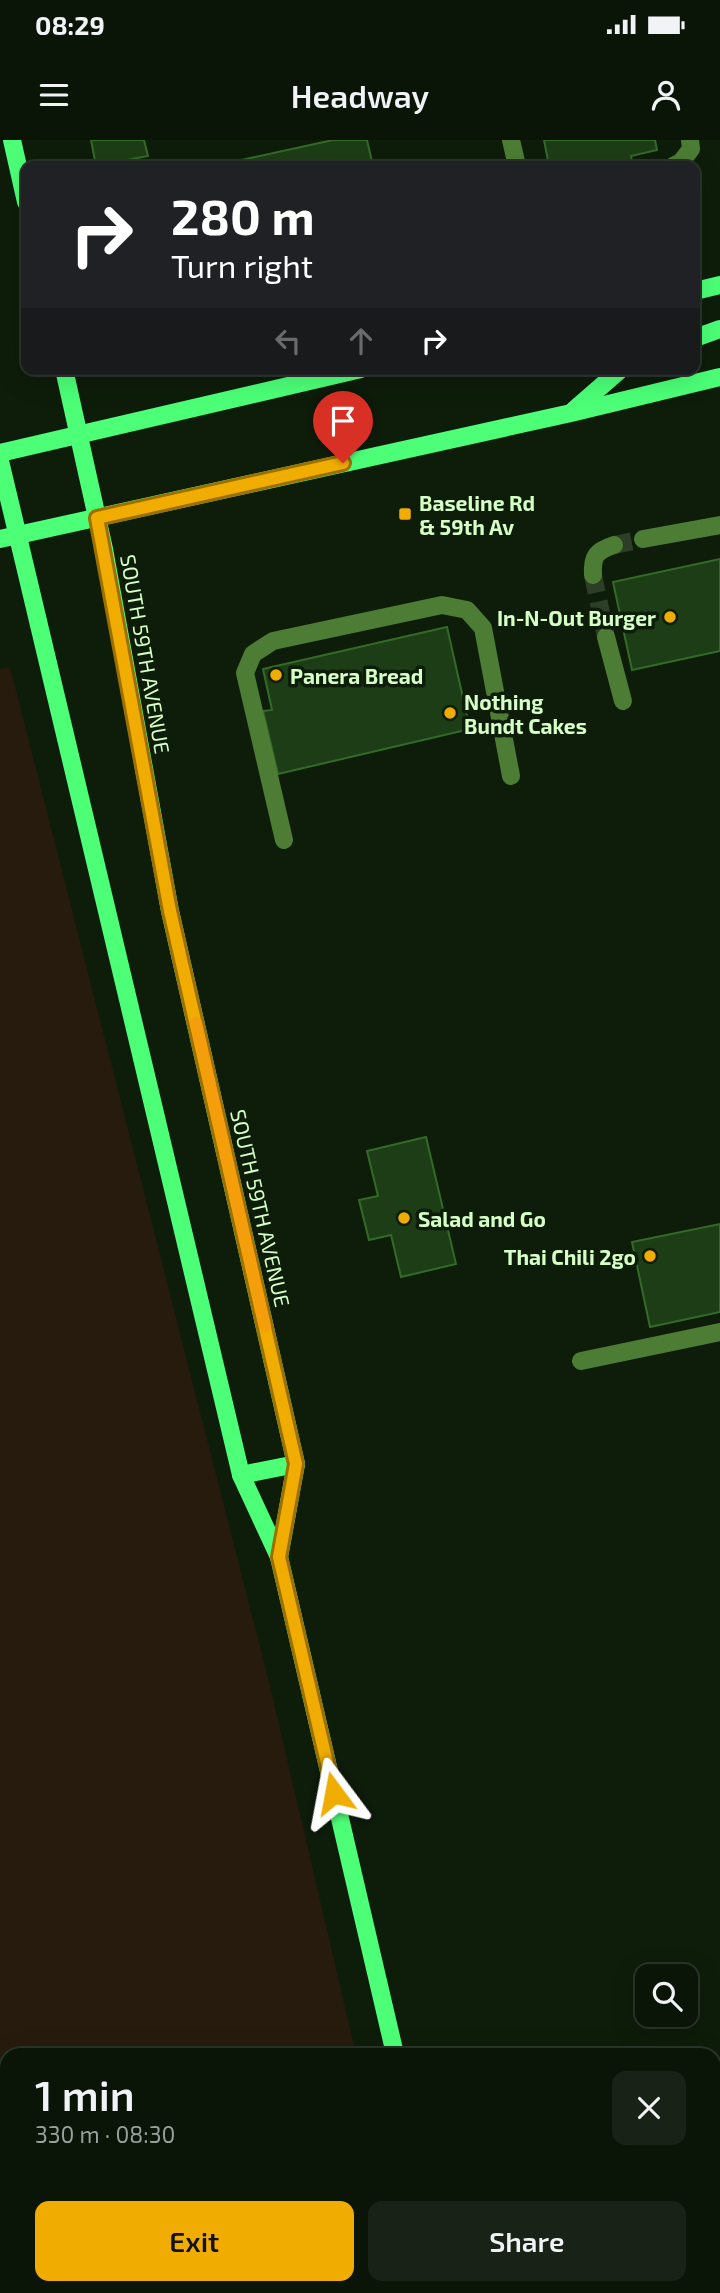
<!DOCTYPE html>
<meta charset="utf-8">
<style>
body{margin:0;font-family:"Exo 2",sans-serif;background:#182216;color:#f1f3f6;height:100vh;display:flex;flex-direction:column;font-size:26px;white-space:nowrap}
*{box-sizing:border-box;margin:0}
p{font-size:23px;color:#999f9c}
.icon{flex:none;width:38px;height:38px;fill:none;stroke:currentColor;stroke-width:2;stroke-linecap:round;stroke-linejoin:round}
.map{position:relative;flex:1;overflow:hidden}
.side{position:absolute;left:0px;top:1908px;width:721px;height:247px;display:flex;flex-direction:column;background:#0a1508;border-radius:21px 21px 0 0;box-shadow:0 7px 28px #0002,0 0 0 2px #2a3429}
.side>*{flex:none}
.guide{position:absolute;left:21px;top:21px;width:679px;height:214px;border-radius:14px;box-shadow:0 7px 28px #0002,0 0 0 2px #2a3429;background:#202124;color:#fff;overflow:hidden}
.tools{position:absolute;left:635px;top:1824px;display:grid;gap:14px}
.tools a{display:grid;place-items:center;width:63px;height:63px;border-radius:14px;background:#0a1508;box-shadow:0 7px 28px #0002,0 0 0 2px #2a3429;font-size:35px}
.pin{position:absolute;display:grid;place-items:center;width:60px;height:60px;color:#fff;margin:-72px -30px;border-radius:50% 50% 50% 0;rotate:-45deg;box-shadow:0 0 7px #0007}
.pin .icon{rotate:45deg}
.me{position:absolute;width:77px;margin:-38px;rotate:347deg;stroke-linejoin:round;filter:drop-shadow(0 0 5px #0008)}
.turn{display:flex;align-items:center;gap:24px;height:147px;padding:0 35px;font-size:32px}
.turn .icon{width:91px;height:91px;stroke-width:2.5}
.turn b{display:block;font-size:49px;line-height:60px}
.lanes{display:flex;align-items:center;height:66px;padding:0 35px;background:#0003;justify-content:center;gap:35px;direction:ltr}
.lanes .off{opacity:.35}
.round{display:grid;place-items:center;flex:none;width:74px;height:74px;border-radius:14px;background:#182216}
.headline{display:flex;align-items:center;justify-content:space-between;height:119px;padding:0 35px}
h1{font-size:42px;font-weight:600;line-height:52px}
.button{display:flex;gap:14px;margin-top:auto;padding:14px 35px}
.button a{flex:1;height:80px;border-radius:14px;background:#f0ac00;color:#111;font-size:28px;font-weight:600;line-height:80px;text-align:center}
.button a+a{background:#182216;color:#f1f3f6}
.status{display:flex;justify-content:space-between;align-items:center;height:49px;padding:0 35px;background:#0a1508;direction:ltr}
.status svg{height:19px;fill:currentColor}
header{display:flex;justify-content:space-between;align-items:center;height:91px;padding:0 35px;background:#0a1508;font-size:32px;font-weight:600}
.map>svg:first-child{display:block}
.green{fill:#261b0d}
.building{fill:#1d3d16;stroke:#346a27;stroke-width:2}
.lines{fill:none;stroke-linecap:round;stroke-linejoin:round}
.minor-tunnel{stroke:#2c3e26;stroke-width:18;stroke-dasharray:18 9;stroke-linecap:butt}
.minor{stroke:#4d7c34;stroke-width:18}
.major{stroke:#4cff77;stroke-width:18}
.route-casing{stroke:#9c7000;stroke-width:18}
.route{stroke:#f0ac00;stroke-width:12}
.slow{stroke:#f59e0b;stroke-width:12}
.poi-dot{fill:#f0ac00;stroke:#0e1c0a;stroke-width:2.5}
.labels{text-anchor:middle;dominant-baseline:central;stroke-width:7;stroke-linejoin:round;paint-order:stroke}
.poi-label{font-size:21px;font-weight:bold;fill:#d5ffc5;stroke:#0e1c0a;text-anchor:start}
.street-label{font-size:21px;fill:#d5ffc5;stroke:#0e1c0a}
</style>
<div class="status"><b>08:29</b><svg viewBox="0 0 49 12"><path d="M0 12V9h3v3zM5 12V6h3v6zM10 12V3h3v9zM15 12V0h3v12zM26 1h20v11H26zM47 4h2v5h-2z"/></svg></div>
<header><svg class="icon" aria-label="menu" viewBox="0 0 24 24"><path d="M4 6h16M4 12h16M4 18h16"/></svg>Headway<svg class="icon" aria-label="person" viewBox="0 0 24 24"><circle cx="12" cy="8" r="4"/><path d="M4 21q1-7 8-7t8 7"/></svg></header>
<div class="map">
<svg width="720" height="2153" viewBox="0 0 720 2153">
<rect width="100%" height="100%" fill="#0e1c0a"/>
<polygon class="green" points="10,527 270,1546 356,1914 7,1914 7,2147 410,2147 411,2153 0,2153 0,529"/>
<g class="building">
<polygon points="91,0 144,0 148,16 96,26"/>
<polygon points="333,0 367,0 373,26 214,26"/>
<polygon points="544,0 655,0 657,10 631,16 633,26 617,26 616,20 587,26 549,26"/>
<polygon points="720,419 720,511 632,530 613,442"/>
<polygon points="447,487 470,589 278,634 263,571 272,570 263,529"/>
<polygon points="426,997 456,1124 401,1137 391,1095 369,1100 359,1060 378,1056 367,1011"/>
<polygon points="720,1084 720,1172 650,1187 632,1102"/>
</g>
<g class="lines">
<g class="minor-tunnel">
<polyline points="614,405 643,399"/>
<polyline points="593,435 606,497"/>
</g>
<g class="minor">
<polyline points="511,0 517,26"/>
<polyline points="673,26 681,22 691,9 690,0"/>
<polyline points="643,399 720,385"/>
<path d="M 593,435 C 592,416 596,411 614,405"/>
<polyline points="606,497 623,561"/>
<polyline points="284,700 245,533 253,514 273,501 442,465 467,470 483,488 511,636"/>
<polyline points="581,1221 720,1192"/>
</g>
<g class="major">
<polyline points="12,0 26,62"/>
<polyline points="695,151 720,145"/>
<polyline points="695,198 720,189"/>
<polyline points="64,229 104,409 170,771 296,1324 279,1417 395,1914"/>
<polyline points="574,270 621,229"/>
<polyline points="0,313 361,229"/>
<polyline points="0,321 241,1335 296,1324"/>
<polyline points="0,399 571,273 720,237"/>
<polyline points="241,1335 279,1417"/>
<polyline points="449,2147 450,2153"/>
</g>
</g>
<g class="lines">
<g class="route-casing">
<polyline id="route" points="334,1653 279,1417 296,1324 170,771 97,378 343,323"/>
</g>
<use href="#route" class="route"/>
<polyline class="slow" points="196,883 265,1186"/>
</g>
<g class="poi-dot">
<rect x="398" y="367" width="14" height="14" rx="3.5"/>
<circle cx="670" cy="477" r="7"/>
<circle cx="276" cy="535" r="7"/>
<circle cx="450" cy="573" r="7"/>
<circle cx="404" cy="1078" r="7"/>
<circle cx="650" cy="1116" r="7"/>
</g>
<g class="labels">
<g class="poi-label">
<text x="419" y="362">Baseline Rd<tspan x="419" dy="24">&amp; 59th Av</tspan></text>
<text x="656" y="477" text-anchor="end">In-N-Out Burger</text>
<text x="290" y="535">Panera Bread</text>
<text x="464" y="561">Nothing<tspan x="464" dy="24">Bundt Cakes</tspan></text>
<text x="418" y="1078">Salad and Go</text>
<text x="636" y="1116" text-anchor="end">Thai Chili 2go</text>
</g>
<g class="street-label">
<text transform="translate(146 514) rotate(80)">SOUTH 59TH AVENUE</text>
<text transform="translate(261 1068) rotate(77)">SOUTH 59TH AVENUE</text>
</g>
</g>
</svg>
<div class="tools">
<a><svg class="icon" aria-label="search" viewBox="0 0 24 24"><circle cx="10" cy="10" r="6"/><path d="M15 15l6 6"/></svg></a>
</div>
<div class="pin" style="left:343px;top:323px;background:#d93025"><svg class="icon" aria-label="arrive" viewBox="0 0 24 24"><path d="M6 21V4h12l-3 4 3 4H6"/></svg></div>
<svg class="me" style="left:334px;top:1653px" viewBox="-20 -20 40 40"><path d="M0-17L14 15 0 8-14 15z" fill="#f0ac00" stroke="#fff" stroke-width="4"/></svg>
<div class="guide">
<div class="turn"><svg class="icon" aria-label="right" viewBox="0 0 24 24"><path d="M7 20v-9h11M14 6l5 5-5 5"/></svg><div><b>280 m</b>Turn right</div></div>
<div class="lanes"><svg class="icon off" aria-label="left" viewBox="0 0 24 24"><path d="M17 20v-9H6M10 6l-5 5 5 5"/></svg><svg class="icon off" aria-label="ahead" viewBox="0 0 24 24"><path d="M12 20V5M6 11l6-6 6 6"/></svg><svg class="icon" aria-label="right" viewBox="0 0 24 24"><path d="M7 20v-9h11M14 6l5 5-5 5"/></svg></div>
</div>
<section class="side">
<div class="headline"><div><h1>1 min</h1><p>330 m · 08:30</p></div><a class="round"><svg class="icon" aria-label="close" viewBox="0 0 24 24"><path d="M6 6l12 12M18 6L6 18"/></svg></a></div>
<div class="button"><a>Exit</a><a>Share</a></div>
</section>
</div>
